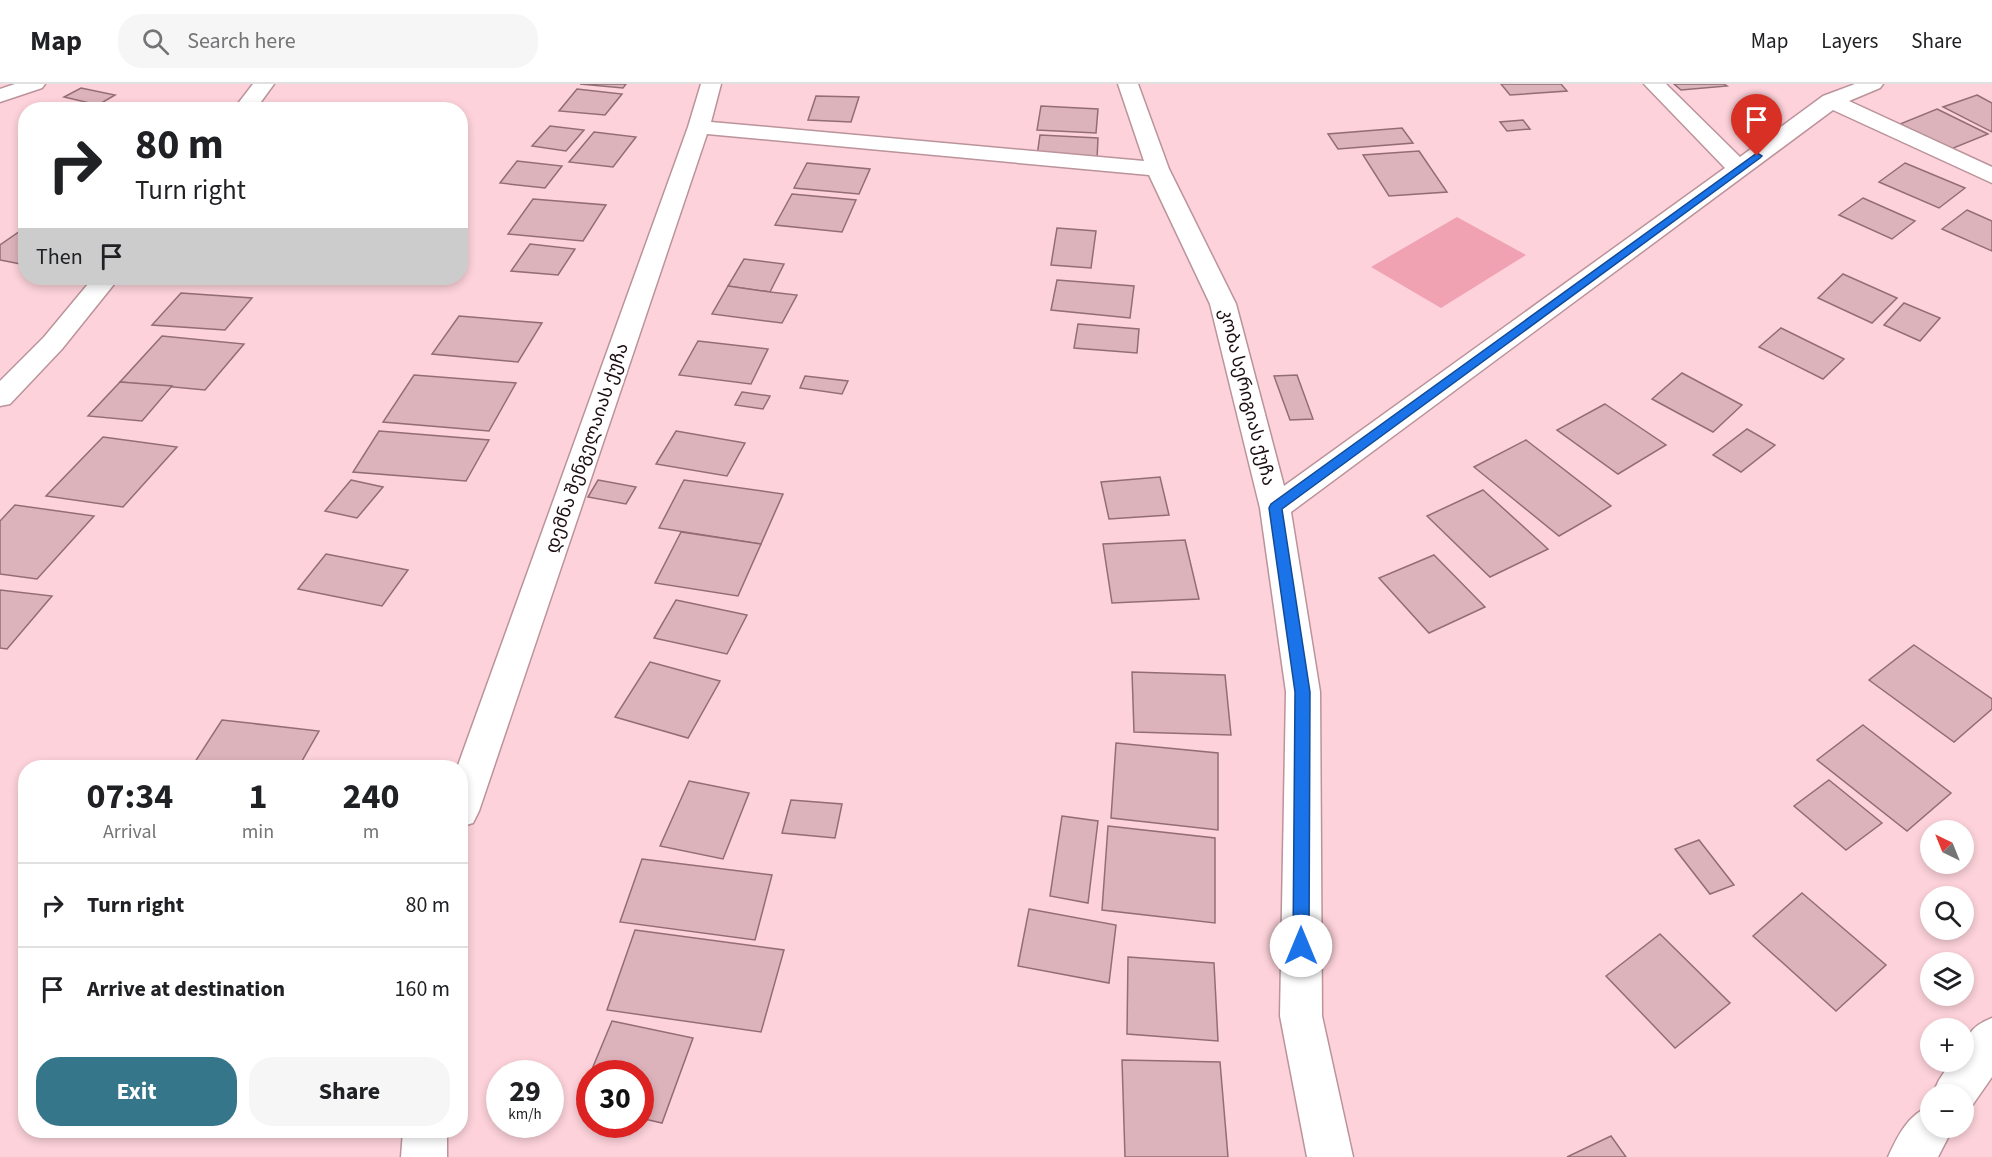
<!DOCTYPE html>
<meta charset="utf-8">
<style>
body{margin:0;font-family:"Source Sans 3","Noto Sans Georgian",sans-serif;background:#f6f6f6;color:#202124;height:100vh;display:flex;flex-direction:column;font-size:22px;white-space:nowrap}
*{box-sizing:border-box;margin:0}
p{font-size:20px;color:#757577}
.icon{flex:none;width:33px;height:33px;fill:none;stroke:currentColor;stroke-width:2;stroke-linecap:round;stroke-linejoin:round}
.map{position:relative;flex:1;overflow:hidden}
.details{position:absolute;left:18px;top:676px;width:450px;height:378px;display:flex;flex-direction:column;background:#fff;border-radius:24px;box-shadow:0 3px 9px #0003}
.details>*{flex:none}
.banner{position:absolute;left:18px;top:18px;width:450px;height:183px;border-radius:24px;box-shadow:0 3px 9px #0003;background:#fff;color:#202124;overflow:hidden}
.needle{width:39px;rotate:317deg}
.buttons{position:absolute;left:1920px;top:736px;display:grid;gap:12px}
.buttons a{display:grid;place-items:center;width:54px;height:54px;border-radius:50%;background:#fff;box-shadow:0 3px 9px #0003;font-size:30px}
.speed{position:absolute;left:486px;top:976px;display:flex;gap:12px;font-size:30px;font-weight:700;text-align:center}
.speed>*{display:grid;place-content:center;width:78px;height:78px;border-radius:50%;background:#fff;box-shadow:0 3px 9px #0003;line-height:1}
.speed small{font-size:15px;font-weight:400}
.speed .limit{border:9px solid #d22;background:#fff;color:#111}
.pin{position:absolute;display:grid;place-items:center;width:51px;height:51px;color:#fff;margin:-62px -26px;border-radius:50% 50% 50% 0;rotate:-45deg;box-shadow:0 0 6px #0007}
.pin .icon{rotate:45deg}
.me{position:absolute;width:66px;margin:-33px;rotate:0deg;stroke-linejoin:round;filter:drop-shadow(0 0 4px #0008)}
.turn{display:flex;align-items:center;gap:21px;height:126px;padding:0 18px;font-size:27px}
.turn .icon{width:78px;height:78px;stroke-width:2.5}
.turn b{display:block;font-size:42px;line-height:51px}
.then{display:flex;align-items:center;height:57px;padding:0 18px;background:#0003;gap:12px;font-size:22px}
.eta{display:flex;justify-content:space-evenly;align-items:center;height:102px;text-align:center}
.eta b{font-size:36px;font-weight:700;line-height:42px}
.action{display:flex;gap:12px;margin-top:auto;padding:12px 18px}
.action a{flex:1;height:69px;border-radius:24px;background:#36768a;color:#fff;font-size:24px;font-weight:700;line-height:69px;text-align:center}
.action a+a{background:#f6f6f6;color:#202124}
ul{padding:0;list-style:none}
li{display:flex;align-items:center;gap:18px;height:84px;padding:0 18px;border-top:2px solid #e0e0e0}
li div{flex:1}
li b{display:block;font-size:22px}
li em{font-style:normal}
header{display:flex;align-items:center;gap:36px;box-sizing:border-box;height:84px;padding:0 30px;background:#fff;border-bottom:2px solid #e0e0e0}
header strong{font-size:28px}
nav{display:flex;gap:33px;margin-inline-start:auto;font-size:21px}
.search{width:420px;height:54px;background:#f6f6f6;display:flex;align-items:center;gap:15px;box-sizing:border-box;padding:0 21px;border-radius:24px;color:#757577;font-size:22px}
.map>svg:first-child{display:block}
.green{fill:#f0a2b3}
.building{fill:#ddb3bb;stroke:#936d75;stroke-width:1.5}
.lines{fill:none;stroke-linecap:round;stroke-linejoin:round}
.minor-casing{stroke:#bb939b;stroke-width:3}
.minor{fill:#fff;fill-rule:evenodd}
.route{fill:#1a73e8;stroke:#114b97;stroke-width:1.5}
.labels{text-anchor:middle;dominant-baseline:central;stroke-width:6;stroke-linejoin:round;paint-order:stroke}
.street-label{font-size:18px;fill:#1b0d10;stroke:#fff}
</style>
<header>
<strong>Map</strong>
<div class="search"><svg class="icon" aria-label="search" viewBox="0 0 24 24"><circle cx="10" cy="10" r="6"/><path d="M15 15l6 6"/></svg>Search here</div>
<nav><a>Map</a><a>Layers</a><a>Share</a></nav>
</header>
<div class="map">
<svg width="1992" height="1073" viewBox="0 0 1992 1073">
<rect width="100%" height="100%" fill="#fdd2da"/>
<polygon class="green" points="1457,133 1526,171 1441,224 1371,183"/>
<g class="building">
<polygon points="580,0 626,0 623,4"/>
<polygon points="1501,0 1561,0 1567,7 1510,11"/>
<polygon points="1674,0 1724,0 1727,2 1681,6"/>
<polygon points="81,4 115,11 98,21 64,13"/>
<polygon points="577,5 622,10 605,31 559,27"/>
<polygon points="1977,11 1992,19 1992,48 1943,23"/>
<polygon points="816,12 859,13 851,38 808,36"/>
<polygon points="330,20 383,26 325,26"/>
<polygon points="1041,22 1098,25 1096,49 1037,46"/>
<polygon points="1937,25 1988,50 1951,65 1900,40"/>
<polygon points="1523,36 1530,45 1507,47 1500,38"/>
<polygon points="550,42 584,46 566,67 532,62"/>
<polygon points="1402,44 1413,59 1338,65 1328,50"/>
<polygon points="594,48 636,53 613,83 569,78"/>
<polygon points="1040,51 1098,54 1097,75 1037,72"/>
<polygon points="1419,67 1447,108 1389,112 1363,71"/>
<polygon points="517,77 562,82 545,104 500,99"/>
<polygon points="807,79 870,85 859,110 794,104"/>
<polygon points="1905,79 1965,104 1939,124 1879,98"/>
<polygon points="792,110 856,116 842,148 775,141"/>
<polygon points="1863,114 1915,137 1892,155 1839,131"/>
<polygon points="533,115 606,121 583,157 508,150"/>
<polygon points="1967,126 1992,137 1992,167 1942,145"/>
<polygon points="26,143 26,181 0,176 0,161"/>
<polygon points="1057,144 1096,147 1091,184 1051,181"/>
<polygon points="530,160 575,165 558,191 511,187"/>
<polygon points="744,175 784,180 770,208 728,202"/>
<polygon points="1843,190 1897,214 1872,239 1818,214"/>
<polygon points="1057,196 1134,202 1130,234 1051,226"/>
<polygon points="728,202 770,208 797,211 782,239 712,230"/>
<polygon points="181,209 252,214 225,246 152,241"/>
<polygon points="1904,219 1940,234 1920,257 1884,241"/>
<polygon points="459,232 542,239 518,278 432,270"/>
<polygon points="1078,240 1139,245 1137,269 1074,264"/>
<polygon points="1781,244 1844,275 1823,295 1759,263"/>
<polygon points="162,252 244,260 205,306 120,298"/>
<polygon points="698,257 768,265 751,300 679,291"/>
<polygon points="1682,289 1742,321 1713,348 1652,315"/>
<polygon points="414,291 516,299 489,347 383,338"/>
<polygon points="1297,291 1313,335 1290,336 1274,292"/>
<polygon points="805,292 848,297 842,310 800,304"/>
<polygon points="120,298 172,302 142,337 88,332"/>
<polygon points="742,308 770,312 763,325 735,321"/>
<polygon points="1605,320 1666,361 1618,390 1557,346"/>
<polygon points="1747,345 1775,361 1741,388 1713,371"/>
<polygon points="379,347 489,356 466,397 353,388"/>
<polygon points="676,347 745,359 727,392 656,380"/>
<polygon points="103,353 177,363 123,423 46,412"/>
<polygon points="1526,356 1611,422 1559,452 1474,383"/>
<polygon points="1160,393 1169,431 1109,435 1101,398"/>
<polygon points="351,396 383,403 357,434 325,427"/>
<polygon points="598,396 636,403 626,420 588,413"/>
<polygon points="684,396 783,410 761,460 659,444"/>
<polygon points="1483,406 1548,465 1490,493 1427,432"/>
<polygon points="15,421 94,432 37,495 0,490 0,437"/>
<polygon points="681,448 761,460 738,512 655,499"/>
<polygon points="1185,456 1199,515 1112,519 1103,460"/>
<polygon points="326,470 408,486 382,522 298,505"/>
<polygon points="1434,471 1485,523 1429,549 1379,494"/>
<polygon points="0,506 52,512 7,565 0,564"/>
<polygon points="676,516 747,531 727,570 654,554"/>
<polygon points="1914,561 1992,615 1992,625 1954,658 1869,596"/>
<polygon points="650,578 720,597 688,654 615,633"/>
<polygon points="1132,588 1225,591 1231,651 1134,648"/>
<polygon points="222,636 319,647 298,684 191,684"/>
<polygon points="1863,641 1951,709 1907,747 1817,676"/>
<polygon points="1116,659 1218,669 1218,746 1111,734"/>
<polygon points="1829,696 1882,739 1846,766 1794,722"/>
<polygon points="689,697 749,709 723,775 660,762"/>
<polygon points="791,716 842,720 835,754 782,749"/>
<polygon points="1062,732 1098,737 1088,819 1050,812"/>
<polygon points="1108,742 1215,754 1215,839 1102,826"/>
<polygon points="1699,756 1734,801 1710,810 1675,765"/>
<polygon points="642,775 772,791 755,856 620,838"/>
<polygon points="1802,809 1886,881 1836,927 1753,852"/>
<polygon points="1029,825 1116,841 1109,899 1018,882"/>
<polygon points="635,846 784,866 761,948 607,926"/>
<polygon points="1660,850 1730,919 1675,964 1606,892"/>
<polygon points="1128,873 1214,879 1218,957 1127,950"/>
<polygon points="612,937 693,954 662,1039 640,1034 640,990 590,990"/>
<polygon points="1122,976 1220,978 1228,1073 1125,1073"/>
<polygon points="590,991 590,1023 577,1020"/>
<polygon points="1611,1052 1626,1073 1567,1073"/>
</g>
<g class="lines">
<g class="minor-casing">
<g id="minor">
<polygon points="15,0 45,0 42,4 0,18 0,5"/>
<polygon points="253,0 274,0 255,26 233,26"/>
<polygon points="701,0 721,0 711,38 1144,77 1118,0 1138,0 1169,85 1236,220 1284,402 1725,84 1644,0 1666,0 1740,73 1823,12 1855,0 1883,0 1880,4 1849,17 1992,83 1992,99 1833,26 1291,428 1320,608 1322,932 1353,1073 1307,1073 1280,932 1286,608 1260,424 1210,220 1149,91 707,50 479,727 473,739 460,743 460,684 457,684 688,43"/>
<polygon points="93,194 119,194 62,265 10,320 0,322 0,297 44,253"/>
<path d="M 1992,934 L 1992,993 L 1969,1026 L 1964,1029 L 1964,1011 L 1932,1011 L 1939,996 L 1951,978 L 1964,978 C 1964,954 1969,943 1992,934 Z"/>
<path d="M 1930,1022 L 1930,1044 L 1953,1044 L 1938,1073 L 1888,1073 C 1898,1051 1908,1031 1930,1022 Z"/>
<polygon points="403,1047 447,1047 447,1073 401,1073"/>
</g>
</g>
<use href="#minor" class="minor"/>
</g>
<polygon class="route" points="1757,69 1762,72 1760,74 1282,425 1310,608 1309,862 1307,868 1301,871 1295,868 1293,862 1295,608 1269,424 1271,420"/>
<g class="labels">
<g class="street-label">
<text transform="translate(1247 313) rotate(76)">კობა სერიგიას ქუჩა</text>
<text transform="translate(587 364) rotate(-71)">დემნა შენგელაიას ქუჩა</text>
</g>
</g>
</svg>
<div class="buttons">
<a><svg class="needle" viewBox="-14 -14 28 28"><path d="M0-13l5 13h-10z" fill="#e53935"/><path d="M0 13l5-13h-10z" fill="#757577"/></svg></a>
<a><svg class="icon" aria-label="search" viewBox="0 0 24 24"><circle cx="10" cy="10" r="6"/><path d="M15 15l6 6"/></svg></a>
<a><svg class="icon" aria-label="layers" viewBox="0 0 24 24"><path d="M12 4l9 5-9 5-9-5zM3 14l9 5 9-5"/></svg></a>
<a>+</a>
<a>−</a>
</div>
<div class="speed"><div>29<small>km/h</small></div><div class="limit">30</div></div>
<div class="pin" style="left:1757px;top:72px;background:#d93025"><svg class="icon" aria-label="arrive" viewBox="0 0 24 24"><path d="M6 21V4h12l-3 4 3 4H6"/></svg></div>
<svg class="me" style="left:1301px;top:862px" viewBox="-20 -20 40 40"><circle r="19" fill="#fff"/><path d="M0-13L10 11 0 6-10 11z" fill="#1a73e8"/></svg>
<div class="banner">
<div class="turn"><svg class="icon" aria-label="right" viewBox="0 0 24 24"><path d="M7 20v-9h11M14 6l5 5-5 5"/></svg><div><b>80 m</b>Turn right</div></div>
<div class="then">Then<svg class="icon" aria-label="arrive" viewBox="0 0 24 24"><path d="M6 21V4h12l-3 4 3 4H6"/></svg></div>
</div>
<section class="details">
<div class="eta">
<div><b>07:34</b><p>Arrival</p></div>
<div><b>1</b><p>min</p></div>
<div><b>240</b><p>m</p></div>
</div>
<ul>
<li><svg class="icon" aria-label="right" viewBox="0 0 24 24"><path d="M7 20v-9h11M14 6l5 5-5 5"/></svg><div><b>Turn right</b></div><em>80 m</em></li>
<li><svg class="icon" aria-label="arrive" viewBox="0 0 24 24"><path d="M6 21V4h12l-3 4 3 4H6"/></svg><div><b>Arrive at destination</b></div><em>160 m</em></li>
</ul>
<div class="action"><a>Exit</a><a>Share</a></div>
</section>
</div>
